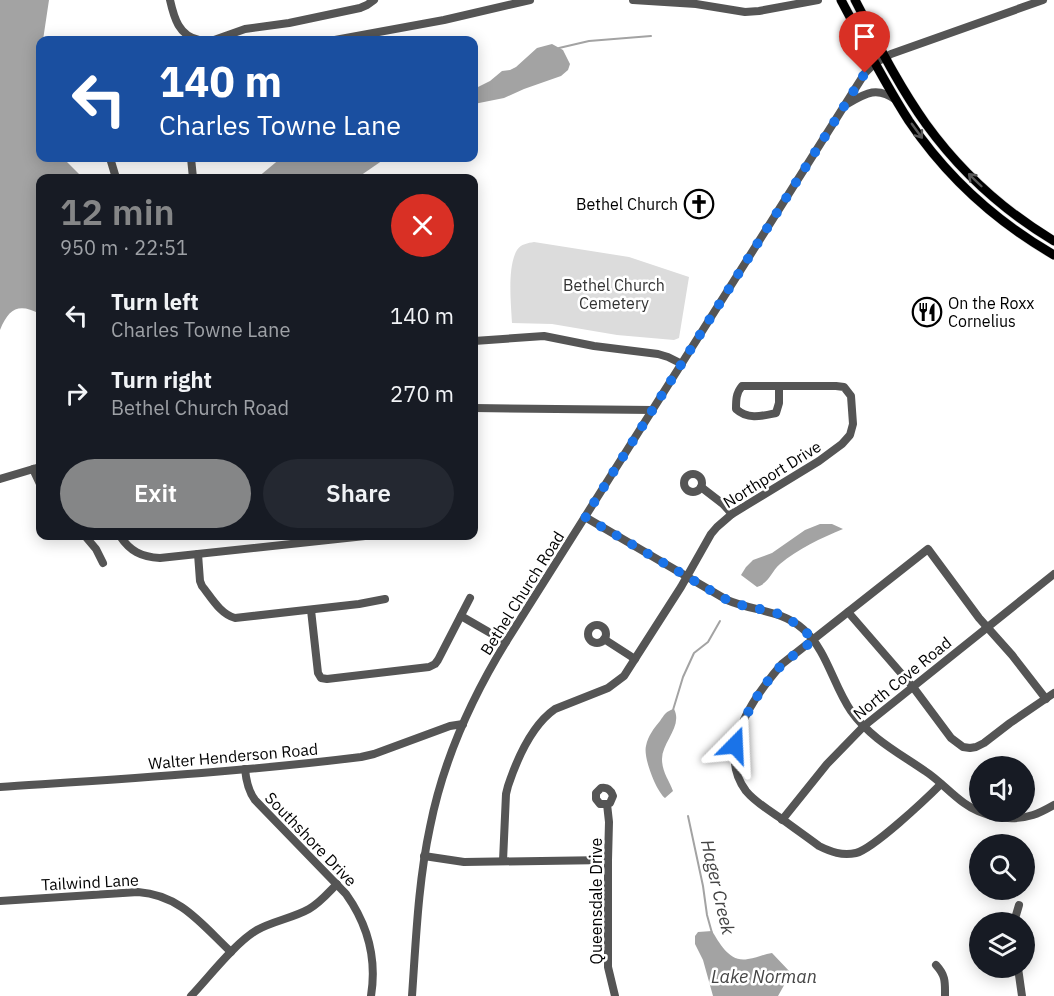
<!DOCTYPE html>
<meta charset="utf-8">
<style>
body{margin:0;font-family:"IBM Plex Sans",sans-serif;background:#242831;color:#f1f3f6;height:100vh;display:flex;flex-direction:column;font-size:22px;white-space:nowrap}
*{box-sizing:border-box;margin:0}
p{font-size:20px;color:#9ea1a6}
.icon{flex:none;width:33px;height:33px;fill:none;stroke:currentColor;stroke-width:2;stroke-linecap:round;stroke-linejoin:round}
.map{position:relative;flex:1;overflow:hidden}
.details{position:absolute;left:36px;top:174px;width:442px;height:366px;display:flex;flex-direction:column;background:#171b24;border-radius:12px;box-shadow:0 3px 15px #0003}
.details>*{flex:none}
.guide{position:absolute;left:36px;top:36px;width:442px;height:126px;border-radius:12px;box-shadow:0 3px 15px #0003;background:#1a4fa0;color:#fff;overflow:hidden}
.buttons{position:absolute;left:969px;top:756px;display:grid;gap:12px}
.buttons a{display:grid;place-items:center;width:66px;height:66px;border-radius:50%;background:#171b24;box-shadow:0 3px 15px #0003;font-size:30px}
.pin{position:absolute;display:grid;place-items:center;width:51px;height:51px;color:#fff;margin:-62px -26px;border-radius:50% 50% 50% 0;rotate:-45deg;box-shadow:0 0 6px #0007}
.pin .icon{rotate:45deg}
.me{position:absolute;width:66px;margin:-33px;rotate:21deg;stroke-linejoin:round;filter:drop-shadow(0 0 4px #0008)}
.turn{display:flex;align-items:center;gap:21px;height:126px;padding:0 24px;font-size:27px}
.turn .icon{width:78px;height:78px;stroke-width:2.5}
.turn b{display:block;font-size:42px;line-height:51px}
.round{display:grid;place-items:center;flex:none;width:63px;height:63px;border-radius:32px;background:#242831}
.head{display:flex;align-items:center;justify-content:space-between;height:102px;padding:0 24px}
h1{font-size:36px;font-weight:600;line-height:45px;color:#858687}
.cta{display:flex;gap:12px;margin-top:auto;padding:12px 24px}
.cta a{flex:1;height:69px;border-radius:36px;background:#858687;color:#fff;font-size:24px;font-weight:600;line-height:69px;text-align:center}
.cta a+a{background:#242831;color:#f1f3f6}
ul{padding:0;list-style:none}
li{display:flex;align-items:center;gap:18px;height:78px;padding:0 24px}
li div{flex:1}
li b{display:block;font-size:22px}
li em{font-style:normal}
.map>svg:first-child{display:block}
.green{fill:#dcdcdc}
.water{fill:#a3a3a3}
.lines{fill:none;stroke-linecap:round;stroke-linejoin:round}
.stream{stroke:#a3a3a3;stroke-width:2}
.major-casing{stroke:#dbdbdb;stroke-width:10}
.minor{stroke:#555;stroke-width:8}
.major{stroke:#000;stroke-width:9}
.oneway{stroke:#595959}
.route{stroke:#1a73e8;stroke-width:10;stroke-dasharray:0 18}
.labels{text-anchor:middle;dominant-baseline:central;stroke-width:5;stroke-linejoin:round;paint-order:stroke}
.poi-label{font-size:16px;fill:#000;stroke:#fff;text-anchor:end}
.park-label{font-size:16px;fill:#333;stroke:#fff}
.street-label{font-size:16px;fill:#000;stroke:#fff}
.water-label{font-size:18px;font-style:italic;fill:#444;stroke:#fff}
</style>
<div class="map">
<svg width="1054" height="996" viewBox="0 0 1054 996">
<rect width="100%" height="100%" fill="#fff"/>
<path class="green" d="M 534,242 L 629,257 L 689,277 L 679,338 L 674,340 L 617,335 L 552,324 L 512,323 C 511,303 507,267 517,250 C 521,244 528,243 534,242 Z"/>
<g class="water">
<path d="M 0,0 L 49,0 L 43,40 L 40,40 L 40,158 L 63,158 L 83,178 L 40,178 L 40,314 C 19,303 9,308 0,330 Z"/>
<polygon points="552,44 563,50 570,64 568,70 561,76 524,89 504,98 474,104 474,89 490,81 502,71 510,70 516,67 537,48"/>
<polygon points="281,158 386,158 357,178 257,178"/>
<path d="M 820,524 L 832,524 L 843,529 C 821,538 798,549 780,564 C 771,572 769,583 757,587 L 741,575 L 746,567 L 753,560 L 772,553 L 805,530 Z"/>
<path d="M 674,709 C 683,726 662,742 662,759 C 662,772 669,780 673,791 L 665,798 C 656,791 643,757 646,746 C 648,736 654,728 660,721 C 664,715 666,711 674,709 Z"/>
<path d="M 712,931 C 720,944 730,963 748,959 C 757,958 764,954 772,953 L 791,973 L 778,996 L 713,996 L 703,960 L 695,944 L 695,936 L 698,932 Z"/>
</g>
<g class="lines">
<g class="stream">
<polyline points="557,50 559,48 589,41 651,36"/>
<polyline points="673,710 683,677 694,653 708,642 720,621"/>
<polyline points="688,816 703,886 707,915 712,933"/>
</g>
<g class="major-casing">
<g id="major">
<path d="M 841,0 C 863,41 884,82 909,121 C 946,176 997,222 1054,255"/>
<path d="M 855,0 C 877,42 898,85 926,124 C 960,171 1004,211 1054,241"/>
</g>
</g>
<g class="minor">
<path d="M 170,0 C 174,18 179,36 199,40"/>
<polyline points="633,0 696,4 745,12 759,11 818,0"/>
<polyline points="214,40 245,29 289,23 360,8 367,5 374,0"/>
<polyline points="335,40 444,20 530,0"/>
<path d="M 847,104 C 866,93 877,86 896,100"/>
<polyline points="110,158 116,178"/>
<polyline points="191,158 193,178"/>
<polyline points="474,341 544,336 594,346 658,354 668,357 682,364"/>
<polyline points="474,408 653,410"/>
<polyline points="33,469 40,484"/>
<circle cx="693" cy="483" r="9"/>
<polyline points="0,479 40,467"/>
<polyline points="701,487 723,504 732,514"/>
<path d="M 585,517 L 727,600 C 752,611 782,610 803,629 C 827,650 833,685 851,711 C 870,738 899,753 925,771 C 939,780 950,793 964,803 C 983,817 1010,822 1033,815 C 1040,813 1047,809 1054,805"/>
<polyline points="85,536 96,549 103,563"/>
<path d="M 120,536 C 130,551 141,557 160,558 L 365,536"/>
<path d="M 198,554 L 200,581 L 202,586 C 211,597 220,614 235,618 L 359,604 L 385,599"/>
<polyline points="311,610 318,673 321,678 327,679 429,667 435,664 438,660 470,598"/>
<polyline points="848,612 913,687 951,738 963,747 970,748 976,747 984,743 1010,723 1054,693"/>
<polyline points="461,616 506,642"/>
<circle cx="597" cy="634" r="9"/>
<polyline points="604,639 635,659"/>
<path d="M 245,769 C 246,780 248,791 255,800 L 346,894 C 368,925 377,959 371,996"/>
<path d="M 941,784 C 926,799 873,849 856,853 C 842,856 831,852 819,846 C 807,837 794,828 782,819 C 770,811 756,803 746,791 C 715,750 755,695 782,664 L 928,549 L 979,618 L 1012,655 L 1046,699"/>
<path d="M 0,787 C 120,779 241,772 361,757 L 374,754 L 450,726 L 463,724"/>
<path d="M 607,804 L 600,804 L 596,799 L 596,793 L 601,788 C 607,787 611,790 613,796 L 610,803 L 607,804 L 609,822 L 608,860 L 608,967 L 615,996"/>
<polyline points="782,820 827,764 864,726 1054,574"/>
<polyline points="424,856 464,862 608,860"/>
<path d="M 503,861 L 506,794 L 508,786 C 517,759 532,725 555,709 L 608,688 L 624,676 L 681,587 L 711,534 L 717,527 L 732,514 L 819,461 L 842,444 L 850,435 L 853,424 L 851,396 L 844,387 L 836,386 L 742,386 C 736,393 736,400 736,409 C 748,420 762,416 776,413 L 779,403 L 779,386"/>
<path d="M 0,901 L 138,892 C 181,895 202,925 231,952"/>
<polyline points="1014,922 1019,905"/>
<path d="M 936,965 C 946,976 945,982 945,996"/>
<polyline points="1018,968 1022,996"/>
<path d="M 191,996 C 209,977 235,943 257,930 C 273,921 293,918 309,909 C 320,903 328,893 337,884"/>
<path d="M 412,996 C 416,940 418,883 430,827 C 443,761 471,699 506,642 L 865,73 L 875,63 L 891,54 L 1043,0"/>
</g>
<use href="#major" class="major"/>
</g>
<defs><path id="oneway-shaft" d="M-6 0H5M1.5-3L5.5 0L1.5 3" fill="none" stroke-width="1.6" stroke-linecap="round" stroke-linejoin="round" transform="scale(1.5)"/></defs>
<g class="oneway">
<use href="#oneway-shaft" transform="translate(917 131) rotate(54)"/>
<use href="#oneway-shaft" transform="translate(975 180) rotate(-136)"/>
</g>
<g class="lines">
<path class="route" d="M 735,745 C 740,721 765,680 783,664 C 793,655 804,648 814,640 C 804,630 793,620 779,614 C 762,608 744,608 727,600 L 585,517 L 865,73"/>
</g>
<defs>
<g id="church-ring" transform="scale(1.5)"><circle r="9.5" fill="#fff" stroke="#000" stroke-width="1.5"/><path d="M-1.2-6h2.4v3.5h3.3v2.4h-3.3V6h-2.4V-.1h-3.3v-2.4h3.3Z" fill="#000"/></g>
<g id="restaurant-ring" transform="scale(1.5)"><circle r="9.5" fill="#fff" stroke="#000" stroke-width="1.5"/><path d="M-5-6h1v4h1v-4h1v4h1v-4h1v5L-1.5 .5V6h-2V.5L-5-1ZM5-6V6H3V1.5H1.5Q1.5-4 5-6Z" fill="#000"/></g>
</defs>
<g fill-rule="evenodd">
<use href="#church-ring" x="699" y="204"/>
<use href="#restaurant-ring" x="927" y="312"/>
</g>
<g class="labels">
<g class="poi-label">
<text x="678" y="204">Bethel Church</text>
<text x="948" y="303" text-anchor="start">On the Roxx<tspan x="948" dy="18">Cornelius</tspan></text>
</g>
<g class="park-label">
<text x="614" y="285">Bethel Church<tspan x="614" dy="18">Cemetery</tspan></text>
</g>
<g class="street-label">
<text transform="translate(772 474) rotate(-32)">Northport Drive</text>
<text transform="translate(522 593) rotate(-58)">Bethel Church Road</text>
<text transform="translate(902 678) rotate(-39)">North Cove Road</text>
<text transform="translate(233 756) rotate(-5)">Walter Henderson Road</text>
<text transform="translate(311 839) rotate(46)">Southshore Drive</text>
<text transform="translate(90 882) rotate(-3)">Tailwind Lane</text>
<text transform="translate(596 901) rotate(-90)">Queensdale Drive</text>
</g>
<g class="water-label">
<text transform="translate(718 887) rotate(77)">Hager Creek</text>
<text x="764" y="976">Lake Norman</text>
</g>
</g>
</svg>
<div class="buttons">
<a><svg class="icon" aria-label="sound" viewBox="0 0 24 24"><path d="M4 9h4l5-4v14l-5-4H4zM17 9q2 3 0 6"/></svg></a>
<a><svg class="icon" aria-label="search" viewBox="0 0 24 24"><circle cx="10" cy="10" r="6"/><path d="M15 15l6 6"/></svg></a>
<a><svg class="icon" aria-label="layers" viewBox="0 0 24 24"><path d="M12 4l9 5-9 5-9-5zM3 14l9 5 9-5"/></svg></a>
</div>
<div class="pin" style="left:865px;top:73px;background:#d93025"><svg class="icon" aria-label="arrive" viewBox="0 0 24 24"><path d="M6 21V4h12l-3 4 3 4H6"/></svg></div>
<svg class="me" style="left:735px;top:745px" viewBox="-20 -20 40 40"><path d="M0-17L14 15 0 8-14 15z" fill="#1a73e8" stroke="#fff" stroke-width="4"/></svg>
<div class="guide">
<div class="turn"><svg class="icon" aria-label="left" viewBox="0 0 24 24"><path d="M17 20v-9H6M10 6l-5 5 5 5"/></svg><div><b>140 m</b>Charles Towne Lane</div></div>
</div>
<section class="details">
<div class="head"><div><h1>12 min</h1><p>950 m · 22:51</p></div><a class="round" style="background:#d93025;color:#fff"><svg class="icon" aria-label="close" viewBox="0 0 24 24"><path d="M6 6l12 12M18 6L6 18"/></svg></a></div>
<ul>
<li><svg class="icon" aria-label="left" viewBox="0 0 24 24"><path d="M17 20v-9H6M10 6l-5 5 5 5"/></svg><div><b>Turn left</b><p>Charles Towne Lane</p></div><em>140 m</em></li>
<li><svg class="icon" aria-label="right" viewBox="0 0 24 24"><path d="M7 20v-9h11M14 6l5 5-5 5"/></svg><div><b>Turn right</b><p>Bethel Church Road</p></div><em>270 m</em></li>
</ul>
<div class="cta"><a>Exit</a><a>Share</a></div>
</section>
</div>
